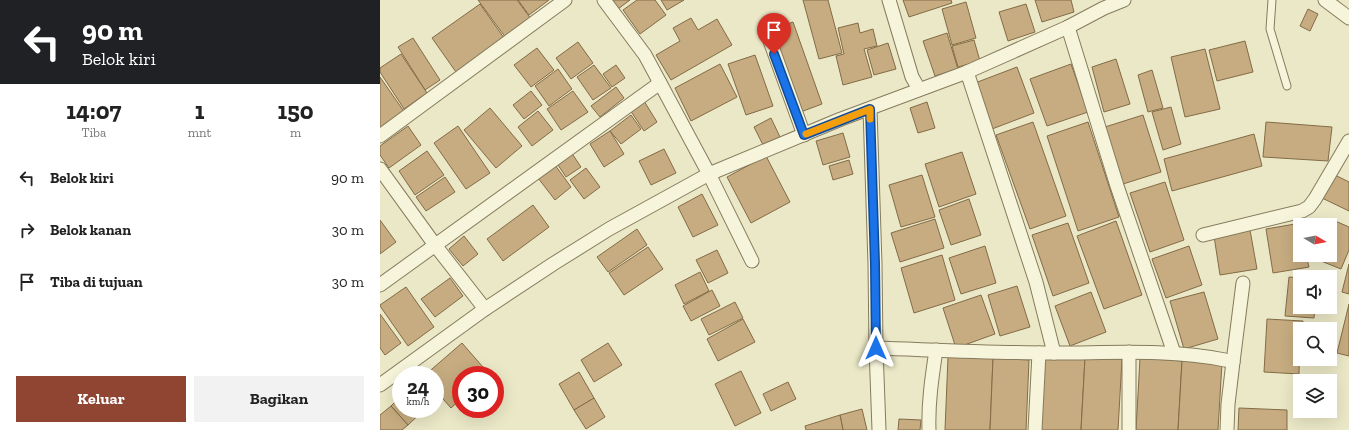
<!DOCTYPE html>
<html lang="id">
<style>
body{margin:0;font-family:"Zilla Slab",serif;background:#f2f2f2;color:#222;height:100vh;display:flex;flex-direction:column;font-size:15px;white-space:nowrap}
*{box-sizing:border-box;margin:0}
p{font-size:13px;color:#767676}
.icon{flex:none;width:22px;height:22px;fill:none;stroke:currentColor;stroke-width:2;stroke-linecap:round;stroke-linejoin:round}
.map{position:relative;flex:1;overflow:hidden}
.panel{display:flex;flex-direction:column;background:#fff;width:380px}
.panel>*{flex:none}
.banner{background:#202124;color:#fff;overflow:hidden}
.needle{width:26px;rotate:100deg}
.fabs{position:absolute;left:913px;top:218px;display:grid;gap:8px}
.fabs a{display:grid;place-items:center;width:44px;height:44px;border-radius:0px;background:#fff;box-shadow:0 4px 16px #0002;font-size:20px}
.speed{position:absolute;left:12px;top:366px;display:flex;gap:8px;font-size:20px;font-weight:700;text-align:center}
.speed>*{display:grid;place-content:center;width:52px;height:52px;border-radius:50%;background:#fff;box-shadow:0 4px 16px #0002;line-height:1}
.speed small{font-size:10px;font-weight:400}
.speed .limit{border:6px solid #d22;background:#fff;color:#111}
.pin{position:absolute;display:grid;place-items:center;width:34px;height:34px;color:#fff;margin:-41px -17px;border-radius:50% 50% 50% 0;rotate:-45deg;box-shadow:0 0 4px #0007}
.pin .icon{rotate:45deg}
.me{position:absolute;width:44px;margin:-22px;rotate:0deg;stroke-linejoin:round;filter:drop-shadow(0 0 3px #0008)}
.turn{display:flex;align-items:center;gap:14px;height:84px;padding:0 16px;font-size:18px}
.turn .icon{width:52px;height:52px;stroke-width:2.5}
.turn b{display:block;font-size:28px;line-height:34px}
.eta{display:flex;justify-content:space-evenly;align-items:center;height:68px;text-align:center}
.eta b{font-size:24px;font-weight:800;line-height:28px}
.cta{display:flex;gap:8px;margin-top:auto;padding:8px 16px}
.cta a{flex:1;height:46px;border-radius:0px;background:#904532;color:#fff;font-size:16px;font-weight:800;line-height:46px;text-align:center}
.cta a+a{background:#f2f2f2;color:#222}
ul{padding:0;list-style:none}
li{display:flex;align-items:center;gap:12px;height:52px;padding:0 16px}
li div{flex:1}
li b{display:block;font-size:15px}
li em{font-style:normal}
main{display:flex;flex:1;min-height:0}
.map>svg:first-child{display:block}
.building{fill:#c6ac80;stroke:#836b46}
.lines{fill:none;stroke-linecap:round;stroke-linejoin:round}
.service-casing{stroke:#867b5e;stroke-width:9}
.minor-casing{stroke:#867b5e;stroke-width:15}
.service{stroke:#f6f4da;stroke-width:7}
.minor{stroke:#f6f4da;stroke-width:13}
.route-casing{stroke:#114b97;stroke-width:10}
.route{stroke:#1a73e8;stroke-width:7}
.slow{stroke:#f59e0b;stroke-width:7}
</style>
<main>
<section class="panel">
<div class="banner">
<div class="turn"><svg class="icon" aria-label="left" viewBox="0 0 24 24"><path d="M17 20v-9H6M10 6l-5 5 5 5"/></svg><div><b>90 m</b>Belok kiri</div></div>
</div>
<div class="eta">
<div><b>14:07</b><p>Tiba</p></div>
<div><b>1</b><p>mnt</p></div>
<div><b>150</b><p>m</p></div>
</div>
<ul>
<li><svg class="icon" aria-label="left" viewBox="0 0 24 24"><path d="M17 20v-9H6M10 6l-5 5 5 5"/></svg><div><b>Belok kiri</b></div><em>90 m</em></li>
<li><svg class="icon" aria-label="right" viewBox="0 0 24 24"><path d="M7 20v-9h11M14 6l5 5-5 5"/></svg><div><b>Belok kanan</b></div><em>30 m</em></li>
<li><svg class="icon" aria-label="arrive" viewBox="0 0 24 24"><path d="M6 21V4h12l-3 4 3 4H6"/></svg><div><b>Tiba di tujuan</b></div><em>30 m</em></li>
</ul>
<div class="cta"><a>Keluar</a><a>Bagikan</a></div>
</section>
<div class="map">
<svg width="969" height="430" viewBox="0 0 969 430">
<rect width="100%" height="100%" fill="#ebe8c7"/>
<g class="building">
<polygon points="98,0 137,0 151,19 126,38"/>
<polygon points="138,0 169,0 149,15"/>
<polygon points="231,0 250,0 238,9"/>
<polygon points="257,0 275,0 286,15 260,34 243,10"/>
<polygon points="281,0 304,0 287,10"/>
<polygon points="423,0 448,0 462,53 439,59"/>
<polygon points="523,0 571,0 572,3 529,17"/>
<polygon points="655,0 691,0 694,12 662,22"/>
<polygon points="586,2 596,38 572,45 562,9"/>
<polygon points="100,4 124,38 76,72 52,38"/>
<polygon points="646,4 655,32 628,41 619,12"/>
<polygon points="928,9 938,14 930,31 920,26"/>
<polygon points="311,18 318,30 337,19 352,45 291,80 276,55 300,41 293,28"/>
<polygon points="413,22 442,104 418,113 389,31"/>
<polygon points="478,23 480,33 493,29 497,46 484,49 492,77 463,85 456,56 464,54 458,28"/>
<polygon points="567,33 578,69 555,76 543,41"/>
<polygon points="33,38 60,80 45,90 18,47"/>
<polygon points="594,40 600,61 578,67 572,46"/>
<polygon points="865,41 873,72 837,81 829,50"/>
<polygon points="198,42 213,63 191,79 176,58"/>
<polygon points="508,43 516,69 494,75 487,50"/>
<polygon points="157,48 174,70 151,87 134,65"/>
<polygon points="825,49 840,109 805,117 791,57"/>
<polygon points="21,54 47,93 24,109 0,72 0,68"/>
<polygon points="375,55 393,106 366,115 348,64"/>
<polygon points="736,59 750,104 724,112 712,67"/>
<polygon points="340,64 357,97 311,121 295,88"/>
<polygon points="691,64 708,112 667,126 650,79"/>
<polygon points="214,65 231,88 213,100 197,77"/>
<polygon points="236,65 245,78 232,87 223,74"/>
<polygon points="637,67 654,113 612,129 595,83"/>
<polygon points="178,69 192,89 169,106 155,86"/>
<polygon points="772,70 783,108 768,112 758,75"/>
<polygon points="0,77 25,113 0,129"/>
<polygon points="236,87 244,98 220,117 211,106"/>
<polygon points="151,91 162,105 144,119 133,105"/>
<polygon points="193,91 208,112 181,130 167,109"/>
<polygon points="264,101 277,122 264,131 250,110"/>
<polygon points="547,102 555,128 538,133 530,108"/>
<polygon points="791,107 801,144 783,150 772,112"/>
<polygon points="110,108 142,146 116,168 84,130"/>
<polygon points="158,111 173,130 152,146 138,127"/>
<polygon points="251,115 261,129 241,144 230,131"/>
<polygon points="763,115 781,172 743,184 725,127"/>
<polygon points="391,118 400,137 383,145 374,127"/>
<polygon points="653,122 686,216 650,229 616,135"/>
<polygon points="708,122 739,217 698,231 667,136"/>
<polygon points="886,122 952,127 948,161 883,157"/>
<polygon points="28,126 41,145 9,168 0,155 0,146"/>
<polygon points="78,126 110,173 86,189 54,143"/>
<polygon points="230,131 244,154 224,167 210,144"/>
<polygon points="463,133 470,157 443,165 436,141"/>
<polygon points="874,134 882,166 792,191 784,159"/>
<polygon points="284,149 296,173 271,185 259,161"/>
<polygon points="47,151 64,175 35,195 19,171"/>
<polygon points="191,152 201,167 186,177 176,162"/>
<polygon points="582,152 596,194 559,207 545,164"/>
<polygon points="386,156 410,202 371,223 347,177"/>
<polygon points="469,160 473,174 453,180 449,166"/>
<polygon points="175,165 191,187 175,200 158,178"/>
<polygon points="206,168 220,187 204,199 190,180"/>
<polygon points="953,174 969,182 969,211 942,198"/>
<polygon points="542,175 555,217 521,227 509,185"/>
<polygon points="65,177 75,192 46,211 36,197"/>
<polygon points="785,182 804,240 770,252 750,193"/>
<polygon points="322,194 338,225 313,237 298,207"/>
<polygon points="589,199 601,235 571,245 559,210"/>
<polygon points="153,205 169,227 123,261 107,239"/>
<polygon points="555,219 564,248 520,262 511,233"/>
<polygon points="0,220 16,242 0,254"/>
<polygon points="953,220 969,227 969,250 961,269 936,259 938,255 950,255 950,227"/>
<polygon points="736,221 762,295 724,309 697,236"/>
<polygon points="688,223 709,283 673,296 652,235"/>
<polygon points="921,223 920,255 926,255 929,267 893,273 886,229"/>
<polygon points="257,229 267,245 228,272 217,257"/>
<polygon points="870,230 877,269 840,275 834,236"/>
<polygon points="84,236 98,254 83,266 69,249"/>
<polygon points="605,246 616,283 581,294 569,258"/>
<polygon points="809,246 822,285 786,298 772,259"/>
<polygon points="268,247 283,269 244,295 229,273"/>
<polygon points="337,250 348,273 328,283 316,260"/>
<polygon points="562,255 575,300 534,313 521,268"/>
<polygon points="969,264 969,294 962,292"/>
<polygon points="320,272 329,291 304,304 295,285"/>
<polygon points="909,277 920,278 920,307 935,307 934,318 905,316"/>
<polygon points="70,278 83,296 55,317 41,299"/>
<polygon points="637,286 650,327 620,336 608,295"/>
<polygon points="26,287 54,327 28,346 0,306 0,305"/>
<polygon points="332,290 340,306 311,321 303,306"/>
<polygon points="711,292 726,332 690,346 675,306"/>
<polygon points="824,292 838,339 804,349 790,301"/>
<polygon points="601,295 615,334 576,348 563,308"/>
<polygon points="355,302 363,318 329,335 321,319"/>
<polygon points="969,304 969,356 957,353"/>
<polygon points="0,314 21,343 5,355 0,348"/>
<polygon points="363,319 375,342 338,361 327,339"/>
<polygon points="887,319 923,321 922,329 920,329 919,374 884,372"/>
<polygon points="82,343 109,374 108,375 81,375 81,399 71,408 55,390 55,375 45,375"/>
<polygon points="228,343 242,365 214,382 201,360"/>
<polygon points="662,355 705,358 701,430 658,430"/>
<polygon points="568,357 613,358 610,430 565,430"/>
<polygon points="613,358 649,360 646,430 610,430"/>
<polygon points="705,358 742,359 738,430 701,430"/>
<polygon points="760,358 802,361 798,430 756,430"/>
<polygon points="802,361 842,363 838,430 798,430"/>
<polygon points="361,371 381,413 355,426 335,384"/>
<polygon points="199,372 214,398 194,410 179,384"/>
<polygon points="408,382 416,399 391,411 383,394"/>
<polygon points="21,396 21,409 45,409 28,425 11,406"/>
<polygon points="214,398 225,417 206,429 194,410"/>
<polygon points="11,406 28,425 22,430 0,430 0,415"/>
<polygon points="859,408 907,410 907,430 858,430"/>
<polygon points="482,409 487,430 463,430 460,415"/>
<polygon points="460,415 463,430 426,430 425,426"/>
<polygon points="519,419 541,420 540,430 518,430"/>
</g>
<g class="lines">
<g class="service-casing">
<polyline id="service" points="892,0 890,29 907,86"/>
</g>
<g class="minor-casing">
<g id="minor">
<polyline points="224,0 265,55 329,174 372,261"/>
<polyline points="509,0 532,77 539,89"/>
<polyline points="945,0 969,18"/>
<polyline points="688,27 737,186 794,353"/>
<polyline points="390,41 424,135"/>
<polyline points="587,72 656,282 674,353"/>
<polyline points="490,109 495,264 496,348 499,430"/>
<polyline points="0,136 185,0"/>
<polyline points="0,169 55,245 105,309"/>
<polyline points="823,235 922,211 929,207 935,199 969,141"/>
<polyline points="0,285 280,83"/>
<path d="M 496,348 C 556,350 616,353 675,353 C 732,353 789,349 845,360 L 853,362 L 848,404 L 847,430"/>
<polyline points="749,352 749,430"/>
<polyline points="853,362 863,283"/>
<polyline points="0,385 105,309 173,264 229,229 329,174 461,119 587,72 688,27 724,8 744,0"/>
<path d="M 549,430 C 548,403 552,377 556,350"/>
<polyline points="655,430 659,353"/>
</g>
</g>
<use href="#service" class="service"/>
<use href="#minor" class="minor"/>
</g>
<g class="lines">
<g class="route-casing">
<polyline id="route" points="394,54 424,135 490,109 495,264 496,348"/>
</g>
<use href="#route" class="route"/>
<polyline class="slow" points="426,134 490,109 490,119"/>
</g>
</svg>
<div class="fabs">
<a><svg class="needle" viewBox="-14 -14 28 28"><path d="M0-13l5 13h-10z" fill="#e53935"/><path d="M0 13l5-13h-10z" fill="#767676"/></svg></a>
<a><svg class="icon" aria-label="sound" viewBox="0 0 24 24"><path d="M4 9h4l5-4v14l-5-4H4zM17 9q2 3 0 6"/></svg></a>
<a><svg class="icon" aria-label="search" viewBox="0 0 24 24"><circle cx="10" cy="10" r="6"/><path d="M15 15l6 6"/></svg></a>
<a><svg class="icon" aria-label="layers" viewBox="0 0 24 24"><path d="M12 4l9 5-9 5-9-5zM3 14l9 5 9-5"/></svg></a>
</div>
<div class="speed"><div>24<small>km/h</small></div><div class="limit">30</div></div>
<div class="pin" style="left:394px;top:54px;background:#d93025"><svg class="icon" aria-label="arrive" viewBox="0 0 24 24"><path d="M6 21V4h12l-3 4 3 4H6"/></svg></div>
<svg class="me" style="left:496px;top:348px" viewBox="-20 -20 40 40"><path d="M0-17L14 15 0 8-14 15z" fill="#1a73e8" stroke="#fff" stroke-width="4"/></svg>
</div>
</main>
